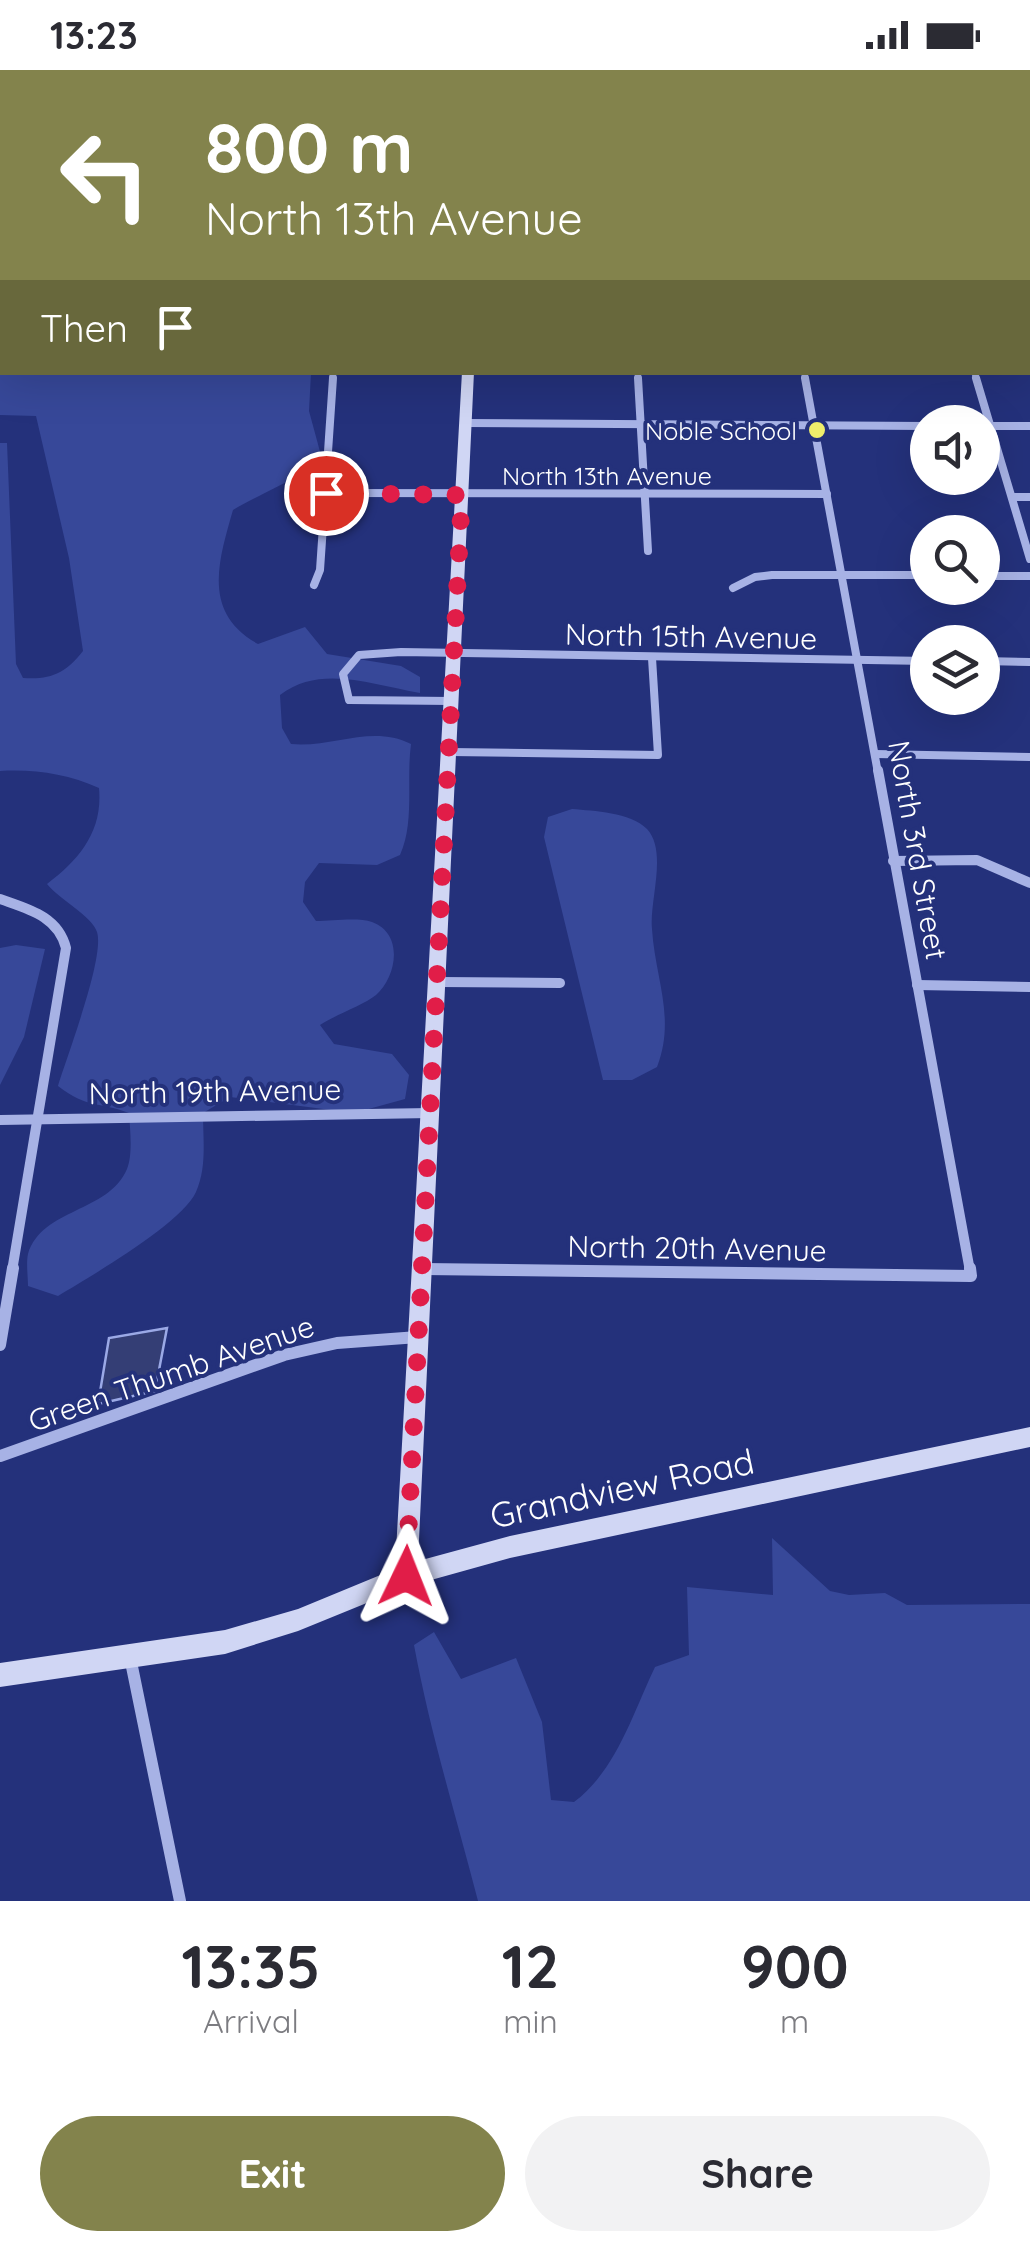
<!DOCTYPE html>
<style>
body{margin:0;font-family:Quicksand,sans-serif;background:#f2f2f3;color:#2b2b33;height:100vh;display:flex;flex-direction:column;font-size:38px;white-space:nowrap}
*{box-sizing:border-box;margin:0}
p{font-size:32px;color:#7c7c81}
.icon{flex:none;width:55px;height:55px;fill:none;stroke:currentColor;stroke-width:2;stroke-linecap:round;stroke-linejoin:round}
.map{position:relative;height:1831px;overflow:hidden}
.drawer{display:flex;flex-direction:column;background:#fff;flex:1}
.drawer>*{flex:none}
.hud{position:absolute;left:0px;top:0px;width:1030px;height:305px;box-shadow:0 10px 40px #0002;background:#83834c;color:#fff;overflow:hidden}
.controls{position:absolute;left:910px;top:335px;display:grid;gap:20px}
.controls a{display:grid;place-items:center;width:90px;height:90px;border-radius:50%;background:#fff;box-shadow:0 10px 40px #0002;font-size:50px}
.pin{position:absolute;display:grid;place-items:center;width:85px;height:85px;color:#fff;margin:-42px;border:5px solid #fff;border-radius:50%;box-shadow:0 2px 10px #0007}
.me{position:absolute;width:110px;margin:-55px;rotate:2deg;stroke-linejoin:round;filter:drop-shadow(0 0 8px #0008)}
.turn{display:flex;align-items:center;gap:35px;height:210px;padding:0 40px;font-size:45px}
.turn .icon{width:130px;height:130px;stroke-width:2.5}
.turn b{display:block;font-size:70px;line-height:85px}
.then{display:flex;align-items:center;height:95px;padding:0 40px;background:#0003;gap:20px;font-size:38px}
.eta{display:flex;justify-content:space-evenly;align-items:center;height:170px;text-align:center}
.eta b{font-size:60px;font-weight:800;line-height:70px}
.cta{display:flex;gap:20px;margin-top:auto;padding:20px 40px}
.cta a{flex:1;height:115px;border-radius:60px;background:#83834c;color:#fff;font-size:40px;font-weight:800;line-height:115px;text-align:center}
.cta a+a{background:#f2f2f3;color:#2b2b33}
.status{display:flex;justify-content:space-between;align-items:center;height:70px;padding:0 50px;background:#fff;direction:ltr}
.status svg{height:28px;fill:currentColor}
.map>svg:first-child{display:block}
.green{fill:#374899}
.water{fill:#343e75;stroke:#9ba9e6;stroke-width:2.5}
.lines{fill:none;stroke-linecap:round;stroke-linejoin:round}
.stream{stroke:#9ba9e6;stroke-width:2.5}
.street-far3{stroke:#a7b2e5;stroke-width:6}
.street-far2{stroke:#a7b2e5;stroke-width:8}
.street-far1{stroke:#a7b2e5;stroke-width:10}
.street{stroke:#a7b2e5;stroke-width:12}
.secondary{fill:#d0d6f4;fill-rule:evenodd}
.route{stroke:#e11d48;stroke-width:18;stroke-dasharray:0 32.4}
.poi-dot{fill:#efee6b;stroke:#24317b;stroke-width:4}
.labels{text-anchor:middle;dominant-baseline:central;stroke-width:8;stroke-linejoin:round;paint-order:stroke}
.far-poi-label{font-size:25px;fill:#fff;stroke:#24317b;text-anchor:end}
.far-street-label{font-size:25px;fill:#fff;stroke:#24317b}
.street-label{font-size:30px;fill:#fff;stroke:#24317b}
.near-street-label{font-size:35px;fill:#fff;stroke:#24317b}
</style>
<div class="status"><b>13:23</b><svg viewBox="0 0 49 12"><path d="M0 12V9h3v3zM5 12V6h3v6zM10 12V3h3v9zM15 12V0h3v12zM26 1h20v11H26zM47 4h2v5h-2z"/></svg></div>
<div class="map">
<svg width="1030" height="1831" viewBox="0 0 1030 1831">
<rect width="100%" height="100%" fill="#24317b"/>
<g class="green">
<path d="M 0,164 L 2,302 L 311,303 L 309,341 L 322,389 C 306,405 256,426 233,440 C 218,492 202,543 258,574 L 305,557 L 327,584 L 401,596 L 420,607 L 420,623 C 372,615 321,594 280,625 L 282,658 L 291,674 C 333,678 372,654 411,674 C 406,711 415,752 400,785 L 377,795 L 319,793 L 305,812 L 303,832 L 316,851 C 332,851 358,847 372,852 C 405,864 396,908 376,925 C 364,935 335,945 320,955 L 334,974 L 392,984 L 409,1005 L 405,1029 L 354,1043 L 230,1027 L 203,1043 C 203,1070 207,1097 196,1122 C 181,1154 91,1206 58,1226 L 28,1216 C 28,1207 26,1193 28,1184 C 42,1138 108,1143 127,1099 C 133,1084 130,1059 129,1043 C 97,1031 88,1039 58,1016 C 67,986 105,887 97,862 C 92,846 60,830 47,814 C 80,789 103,761 99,718 C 67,704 35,699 0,701 L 0,373 L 7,373 L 16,594 L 23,608 C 51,610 66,603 83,581 L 69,488 L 36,346 L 0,345 Z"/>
<path d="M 572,739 C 594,741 630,742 647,759 C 668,782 649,831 652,859 C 655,908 676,948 657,997 L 632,1010 L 603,1010 L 544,767 L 548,747 Z"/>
<polygon points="16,875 45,879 24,967 0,1015 0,878"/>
<path d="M 772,1468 L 830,1521 L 849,1525 L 885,1523 L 907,1535 L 1030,1534 L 1030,1831 L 478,1831 C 456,1746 430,1662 414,1575 L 434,1562 L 461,1609 L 516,1588 L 542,1652 L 551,1730 L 574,1732 C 616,1701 633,1643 655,1597 L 689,1585 L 687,1517 L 773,1525 Z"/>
</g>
<polygon class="water" points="167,1258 155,1321 98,1334 109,1268"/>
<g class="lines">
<polyline class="stream" points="1013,0 1017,2"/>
<g class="street-far3">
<polyline points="638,302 638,310"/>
<polyline points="804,302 806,310"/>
<polyline points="974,302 977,310"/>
<polyline points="332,310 333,302"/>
</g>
<g class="street-far2">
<polyline points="638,308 648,481"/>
<polyline points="805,308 878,703"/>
<polyline points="976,308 1030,489"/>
<polyline points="466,353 928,356"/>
<polyline points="982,356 1030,356"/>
<polyline points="326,423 827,424"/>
<polyline points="1012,427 1030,427"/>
<polyline points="982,506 1030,506"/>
<polyline points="314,515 320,500 333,308"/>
<polyline points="733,518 755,507 772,505 928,505"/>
<polyline points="982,591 1030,592"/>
<polyline points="452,631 349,630 343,604 359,585 401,582 928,591"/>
<polyline points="450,682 658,685 652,588"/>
<polyline points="875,684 1030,687"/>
</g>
<g class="street-far1">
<polyline points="878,700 970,1201"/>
<polyline points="893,791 977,790 1030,813"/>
<path d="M 0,829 C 28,839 58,846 66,878 L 12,1201"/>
<polyline points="439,912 560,913"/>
<polyline points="917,915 1030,917"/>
<polyline points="0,1050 431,1043"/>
<polyline points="423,1199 546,1201"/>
</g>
<g class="street">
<polyline points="423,1199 971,1206 970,1198"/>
<polyline points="0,1275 13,1198"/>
<polyline points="0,1386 284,1285 337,1273 418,1267"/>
<polyline points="130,1587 180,1831"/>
</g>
<g class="secondary">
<rect x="476" y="0" width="10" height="2"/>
<polygon points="994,0 1004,0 1006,2 996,2"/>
<polygon points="1028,32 1030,32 1030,40 1028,39"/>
<polygon points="462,302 474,302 418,1491 510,1466 1030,1357 1030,1377 510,1488 406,1517 298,1561 225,1584 0,1617 0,1593 225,1560 298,1539 395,1499"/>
</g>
</g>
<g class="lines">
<polyline class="route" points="326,423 462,425 406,1506"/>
</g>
<circle class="poi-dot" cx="817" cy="360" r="10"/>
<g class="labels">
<g class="far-poi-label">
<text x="797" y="360">Noble School</text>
</g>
<g class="far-street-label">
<text x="607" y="405">North 13th Avenue</text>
</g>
<g class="street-label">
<text transform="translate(691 566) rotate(1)">North 15th Avenue</text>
<text transform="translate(918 780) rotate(80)">North 3rd Street</text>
<text transform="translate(215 1021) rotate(-1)">North 19th Avenue</text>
<text transform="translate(697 1178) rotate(1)">North 20th Avenue</text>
<text transform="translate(171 1303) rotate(-19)">Green Thumb Avenue</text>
</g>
<g class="near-street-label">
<text transform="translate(622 1418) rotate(-12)">Grandview Road</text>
</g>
</g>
</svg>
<div class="controls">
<a><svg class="icon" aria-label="sound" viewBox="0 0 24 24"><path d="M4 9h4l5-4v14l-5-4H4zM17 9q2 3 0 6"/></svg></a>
<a><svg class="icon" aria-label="search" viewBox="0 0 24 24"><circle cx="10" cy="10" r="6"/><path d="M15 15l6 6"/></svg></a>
<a><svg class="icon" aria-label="layers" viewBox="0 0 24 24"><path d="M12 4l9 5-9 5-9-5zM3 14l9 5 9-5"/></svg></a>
</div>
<div class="pin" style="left:326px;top:423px;background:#d93025"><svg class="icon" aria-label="arrive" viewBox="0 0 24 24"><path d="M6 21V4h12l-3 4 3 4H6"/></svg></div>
<svg class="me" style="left:406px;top:1506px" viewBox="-20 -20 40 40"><path d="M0-17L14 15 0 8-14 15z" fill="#e11d48" stroke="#fff" stroke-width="4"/></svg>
<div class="hud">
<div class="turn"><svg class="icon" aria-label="left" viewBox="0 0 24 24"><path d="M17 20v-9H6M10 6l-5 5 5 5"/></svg><div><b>800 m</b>North 13th Avenue</div></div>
<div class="then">Then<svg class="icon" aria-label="arrive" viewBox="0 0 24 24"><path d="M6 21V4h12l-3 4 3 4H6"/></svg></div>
</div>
</div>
<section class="drawer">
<div class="eta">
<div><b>13:35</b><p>Arrival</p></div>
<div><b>12</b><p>min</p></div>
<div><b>900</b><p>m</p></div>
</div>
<div class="cta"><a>Exit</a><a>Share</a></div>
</section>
